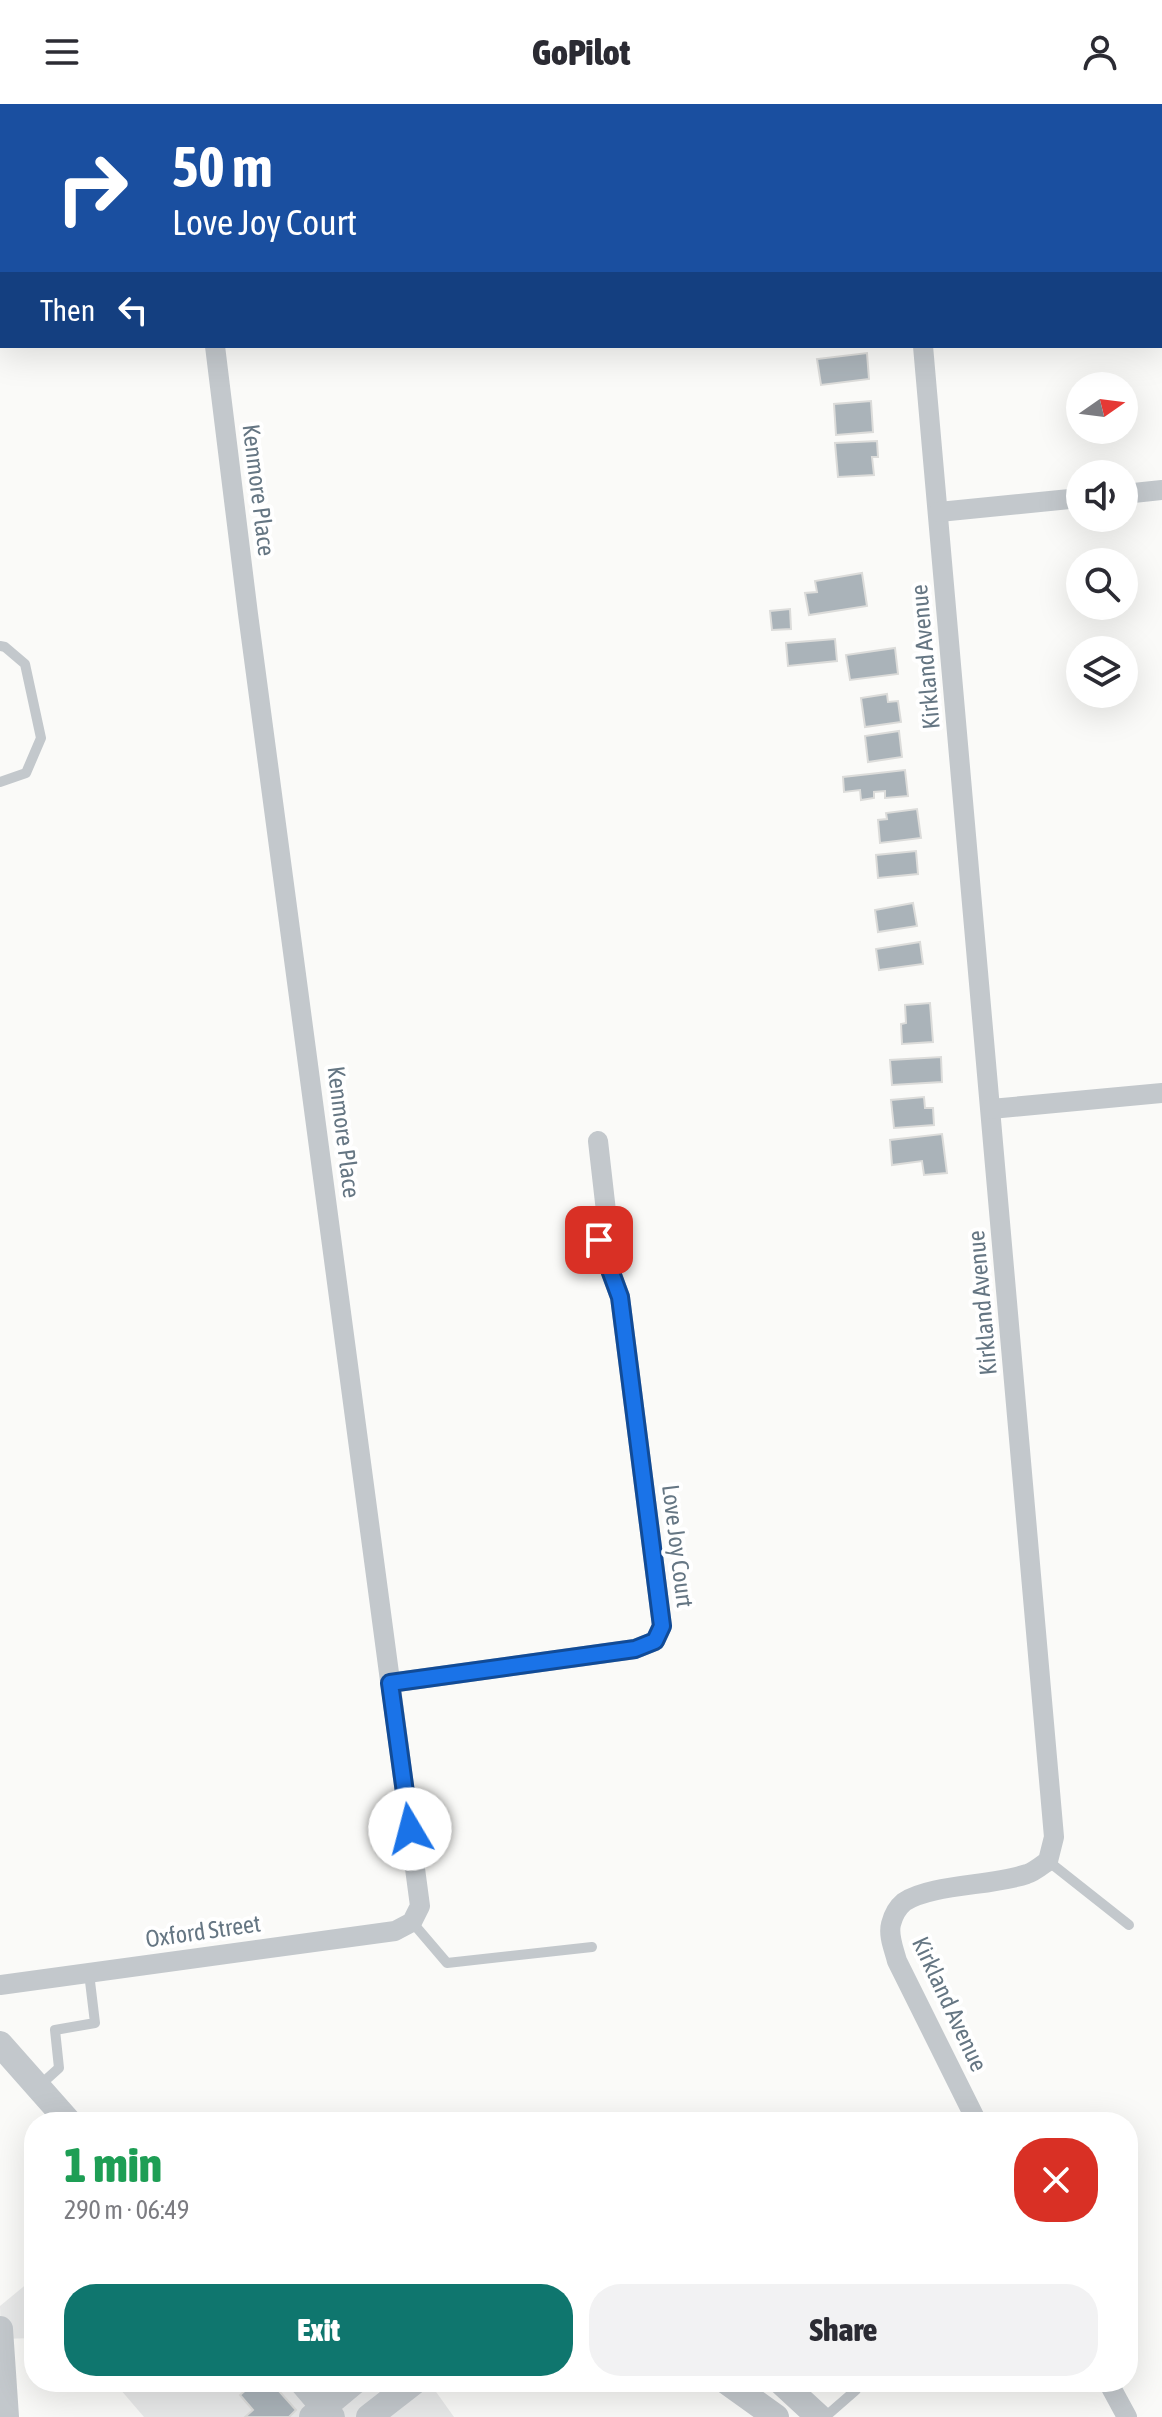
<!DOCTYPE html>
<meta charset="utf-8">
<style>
body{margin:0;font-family:"Asap Condensed",sans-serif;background:#f2f2f3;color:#2b2b33;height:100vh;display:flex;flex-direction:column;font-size:30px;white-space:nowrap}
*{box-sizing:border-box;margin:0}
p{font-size:26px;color:#7c7c81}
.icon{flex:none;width:44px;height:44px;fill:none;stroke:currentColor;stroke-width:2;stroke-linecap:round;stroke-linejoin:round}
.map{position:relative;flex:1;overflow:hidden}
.side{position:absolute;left:24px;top:2008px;width:1114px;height:280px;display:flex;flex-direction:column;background:#fff;border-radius:32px;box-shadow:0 8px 32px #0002}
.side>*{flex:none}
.hud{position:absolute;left:0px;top:0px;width:1162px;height:244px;box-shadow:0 8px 32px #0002;background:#1a4fa0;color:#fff;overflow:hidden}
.needle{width:52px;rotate:76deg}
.controls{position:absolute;left:1066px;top:268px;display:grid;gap:16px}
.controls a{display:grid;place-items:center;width:72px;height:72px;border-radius:50%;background:#fff;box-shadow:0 8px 32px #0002;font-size:40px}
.pin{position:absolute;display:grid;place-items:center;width:68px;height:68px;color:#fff;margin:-34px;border-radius:16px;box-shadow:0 4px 12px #0006}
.me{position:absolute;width:88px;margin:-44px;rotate:352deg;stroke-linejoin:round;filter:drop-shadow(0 0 6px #0008)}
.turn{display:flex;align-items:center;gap:28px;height:168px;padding:0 40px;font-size:36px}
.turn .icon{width:104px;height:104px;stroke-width:2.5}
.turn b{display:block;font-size:56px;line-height:68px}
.then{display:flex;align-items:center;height:76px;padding:0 40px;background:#0003;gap:16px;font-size:30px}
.round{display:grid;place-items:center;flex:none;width:84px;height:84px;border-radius:32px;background:#f2f2f3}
.headline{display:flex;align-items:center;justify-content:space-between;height:136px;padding:0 40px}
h1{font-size:48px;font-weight:800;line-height:60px;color:#1e9e55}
.button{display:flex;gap:16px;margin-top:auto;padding:16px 40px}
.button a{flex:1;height:92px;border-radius:32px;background:#0f766e;color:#fff;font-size:32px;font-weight:800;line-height:92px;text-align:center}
.button a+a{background:#f2f2f3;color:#2b2b33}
header{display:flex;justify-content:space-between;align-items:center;height:104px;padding:0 40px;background:#fff;font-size:36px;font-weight:800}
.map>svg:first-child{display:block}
.built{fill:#e8e9e9}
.building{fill:#aab3b9;stroke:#dcdcda;stroke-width:2}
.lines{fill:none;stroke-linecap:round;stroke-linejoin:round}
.service{stroke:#c3c8cc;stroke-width:10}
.minor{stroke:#c3c8cc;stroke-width:20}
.tertiary{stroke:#c3c8cc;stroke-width:26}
.route-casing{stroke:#114b97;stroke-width:20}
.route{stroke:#1a73e8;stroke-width:14}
.labels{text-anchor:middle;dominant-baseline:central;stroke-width:8;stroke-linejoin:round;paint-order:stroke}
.street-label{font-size:24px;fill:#657683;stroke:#fff}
</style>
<header><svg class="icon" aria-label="menu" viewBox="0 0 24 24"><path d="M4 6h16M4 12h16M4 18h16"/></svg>GoPilot<svg class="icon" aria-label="person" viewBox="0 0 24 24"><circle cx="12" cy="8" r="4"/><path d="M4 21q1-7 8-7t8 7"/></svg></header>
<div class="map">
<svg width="1162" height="2313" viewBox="0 0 1162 2313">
<rect width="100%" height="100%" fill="#fafaf8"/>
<g class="built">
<polygon points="34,2174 34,2234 1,2235 0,2202"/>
<polygon points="114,2278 429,2278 454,2313 144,2313"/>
</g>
<g class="building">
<polygon points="867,249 869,275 821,281 817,255"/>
<polygon points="871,297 873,328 836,331 834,300"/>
<polygon points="877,337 878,353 872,353 874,371 838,373 835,339"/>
<polygon points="862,469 867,502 809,511 805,489 817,488 815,477"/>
<polygon points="790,505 791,525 772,526 770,507"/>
<polygon points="835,535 837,557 788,562 786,539"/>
<polygon points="895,544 898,570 850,576 846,551"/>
<polygon points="887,590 888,598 898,597 901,618 865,623 861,594"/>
<polygon points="899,627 902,653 868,658 865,632"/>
<polygon points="905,666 908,692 885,694 885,687 874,688 874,694 861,696 860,686 844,688 843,673"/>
<polygon points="917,705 921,734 880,739 878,716 887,715 886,709"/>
<polygon points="916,747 918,770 878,774 876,751"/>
<polygon points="913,799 917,822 878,828 875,806"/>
<polygon points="920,838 923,860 879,866 876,845"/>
<polygon points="930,899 933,938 902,940 901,920 906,919 905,901"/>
<polygon points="941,953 942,978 892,981 890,956"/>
<polygon points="924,993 925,1004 933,1004 934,1021 894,1024 891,996"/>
<polygon points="942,1030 947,1069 924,1071 922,1057 892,1061 890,1036"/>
<polygon points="255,2278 271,2278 296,2306 289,2313 245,2313 253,2306 240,2291"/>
</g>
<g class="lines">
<g class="service">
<polyline points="0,542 5,543 25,560 41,634 26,669 0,678"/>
<polyline points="1048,1757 1129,1821"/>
<polyline points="412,1818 447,1859 592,1843"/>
<polyline points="39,1982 59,1964 55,1926 95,1919 89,1869"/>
<polyline points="825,2313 856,2286 857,2278"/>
</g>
<g class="minor">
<polyline points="901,0 901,2"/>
<polyline points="0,161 2,161"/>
<path d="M 923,242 L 1054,1733 L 1048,1757 C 1041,1762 1034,1768 1027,1770 C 993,1782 931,1780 904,1798 C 898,1803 893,1812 891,1820 C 888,1832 894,1845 897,1857 L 977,2018"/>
<polyline points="1124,390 1162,386"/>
<polyline points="939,408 1080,394"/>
<polyline points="991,1005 1162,989"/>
<polyline points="390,1579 635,1545 655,1537 662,1522 620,1193 599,1136 607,1116 598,1037"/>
<polyline points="0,1881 395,1827 412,1818 420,1802 248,510 215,242"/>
<polyline points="1108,2278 1127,2313"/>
</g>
<g class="tertiary">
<polyline points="0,1940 69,2018"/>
<polyline points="0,2225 6,2313"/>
<polyline points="302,2278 332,2313"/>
<polyline points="727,2278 776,2313"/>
<polyline points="781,2278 819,2313"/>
<polyline points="312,2313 354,2278"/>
<polyline points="369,2313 414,2278"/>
</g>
</g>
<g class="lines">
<g class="route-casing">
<polyline id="route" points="410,1725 390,1579 635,1545 655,1537 662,1522 620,1193 599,1136"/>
</g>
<use href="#route" class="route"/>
</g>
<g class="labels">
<g class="street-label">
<text transform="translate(259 386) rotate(83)">Kenmore Place</text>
<text transform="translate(925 553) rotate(-95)">Kirkland Avenue</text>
<text transform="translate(344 1028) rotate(83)">Kenmore Place</text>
<text transform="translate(982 1199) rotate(-95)">Kirkland Avenue</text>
<text transform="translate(678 1442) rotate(83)">Love Joy Court</text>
<text transform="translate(203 1827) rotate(-8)">Oxford Street</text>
<text transform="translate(950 1900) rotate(65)">Kirkland Avenue</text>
</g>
</g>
</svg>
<div class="controls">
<a><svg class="needle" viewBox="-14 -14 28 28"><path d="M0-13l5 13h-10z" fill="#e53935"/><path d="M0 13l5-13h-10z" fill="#7c7c81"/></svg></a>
<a><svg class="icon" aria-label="sound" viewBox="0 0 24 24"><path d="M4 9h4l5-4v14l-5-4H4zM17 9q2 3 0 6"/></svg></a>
<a><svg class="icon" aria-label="search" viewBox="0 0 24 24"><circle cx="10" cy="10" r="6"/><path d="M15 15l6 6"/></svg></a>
<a><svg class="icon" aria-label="layers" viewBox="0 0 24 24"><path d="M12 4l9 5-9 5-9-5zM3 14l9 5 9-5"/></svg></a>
</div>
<div class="pin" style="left:599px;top:1136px;background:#d93025"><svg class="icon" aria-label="arrive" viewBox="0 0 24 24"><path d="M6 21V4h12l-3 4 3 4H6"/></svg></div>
<svg class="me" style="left:410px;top:1725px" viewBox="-20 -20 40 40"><circle r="19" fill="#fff"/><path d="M0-13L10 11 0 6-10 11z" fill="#1a73e8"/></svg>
<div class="hud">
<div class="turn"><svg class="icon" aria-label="right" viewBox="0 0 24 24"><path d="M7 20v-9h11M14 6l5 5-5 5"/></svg><div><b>50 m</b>Love Joy Court</div></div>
<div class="then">Then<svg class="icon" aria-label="left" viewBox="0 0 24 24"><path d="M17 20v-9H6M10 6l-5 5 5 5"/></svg></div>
</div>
<section class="side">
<div class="headline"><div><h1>1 min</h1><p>290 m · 06:49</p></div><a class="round" style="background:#d93025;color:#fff"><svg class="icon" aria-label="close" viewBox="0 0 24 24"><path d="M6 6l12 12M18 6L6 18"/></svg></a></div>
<div class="button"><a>Exit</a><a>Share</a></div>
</section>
</div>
